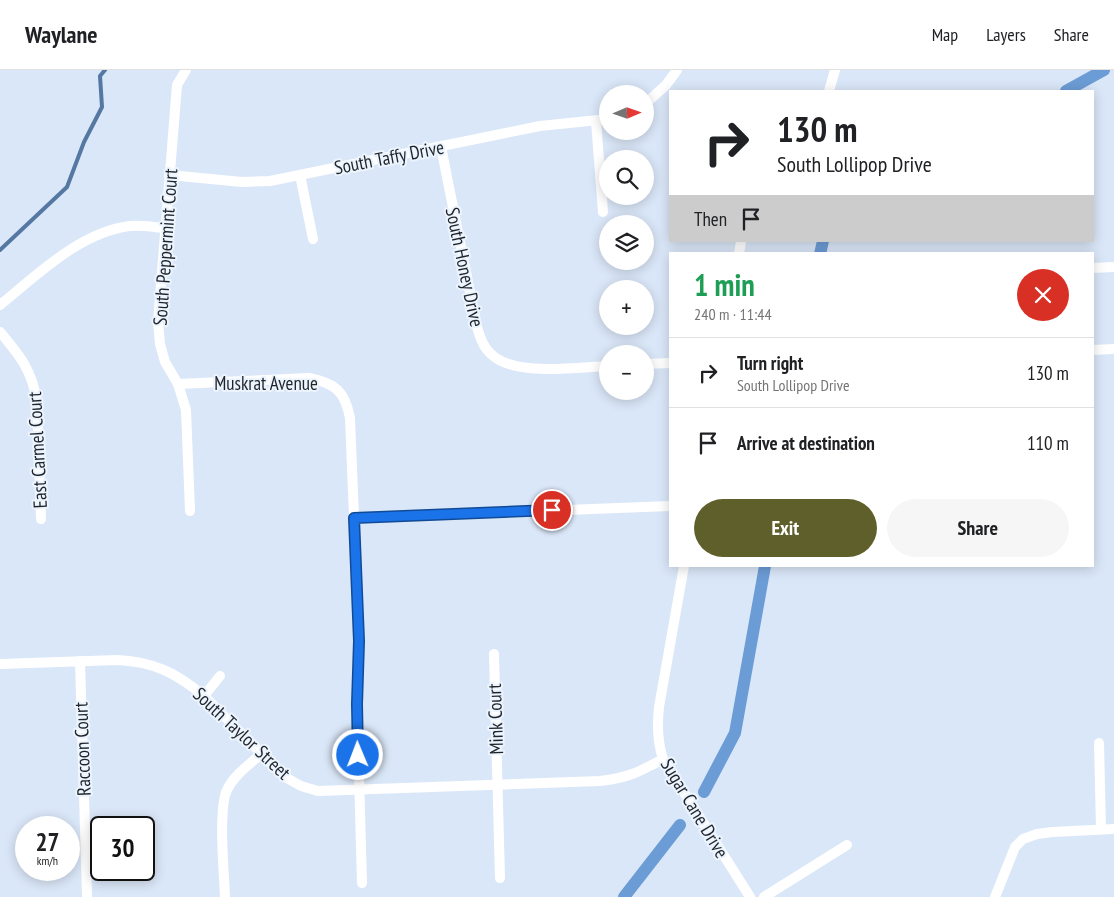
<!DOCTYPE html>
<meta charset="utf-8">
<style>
body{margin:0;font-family:"PT Sans Narrow",sans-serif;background:#f6f6f6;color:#202124;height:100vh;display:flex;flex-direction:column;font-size:19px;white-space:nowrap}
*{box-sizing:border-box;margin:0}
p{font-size:16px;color:#757577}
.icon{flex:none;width:28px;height:28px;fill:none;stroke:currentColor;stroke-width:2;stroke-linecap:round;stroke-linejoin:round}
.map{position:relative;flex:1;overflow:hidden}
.drawer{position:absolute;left:669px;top:182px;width:425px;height:315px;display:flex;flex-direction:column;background:#fff;border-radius:0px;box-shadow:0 2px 12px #0003}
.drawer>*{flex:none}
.banner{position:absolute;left:669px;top:20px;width:425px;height:152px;border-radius:0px;box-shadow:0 2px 12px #0003;background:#fff;color:#202124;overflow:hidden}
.needle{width:32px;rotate:88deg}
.buttons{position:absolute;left:599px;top:15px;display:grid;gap:10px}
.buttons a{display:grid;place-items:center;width:55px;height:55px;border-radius:50%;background:#fff;box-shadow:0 2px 12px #0003;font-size:25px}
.speed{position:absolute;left:15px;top:746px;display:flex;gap:10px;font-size:25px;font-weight:700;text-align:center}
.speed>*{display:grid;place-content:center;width:65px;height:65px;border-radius:50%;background:#fff;box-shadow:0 2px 12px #0003;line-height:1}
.speed small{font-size:12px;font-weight:400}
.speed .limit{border:2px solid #111;border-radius:8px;background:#fff;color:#111}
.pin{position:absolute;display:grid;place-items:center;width:42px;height:42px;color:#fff;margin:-21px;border:2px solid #fff;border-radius:50%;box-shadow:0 1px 5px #0007}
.me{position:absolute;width:55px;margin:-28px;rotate:359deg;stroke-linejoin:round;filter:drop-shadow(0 0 4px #0008)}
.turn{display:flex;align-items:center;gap:18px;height:105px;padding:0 25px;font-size:22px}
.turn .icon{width:65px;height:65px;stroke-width:2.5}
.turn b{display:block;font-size:35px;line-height:42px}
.then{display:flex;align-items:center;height:48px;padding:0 25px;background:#0003;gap:10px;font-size:19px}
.round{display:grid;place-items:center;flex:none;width:52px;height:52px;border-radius:26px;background:#f6f6f6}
.overview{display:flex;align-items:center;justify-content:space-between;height:85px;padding:0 25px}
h1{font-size:30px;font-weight:700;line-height:38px;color:#1e9e55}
.action{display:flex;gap:10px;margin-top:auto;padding:10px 25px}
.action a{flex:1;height:58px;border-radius:30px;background:#5f5f2c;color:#fff;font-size:20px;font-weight:700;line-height:58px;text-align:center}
.action a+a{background:#f6f6f6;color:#202124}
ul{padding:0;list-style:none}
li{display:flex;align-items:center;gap:15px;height:70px;padding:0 25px;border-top:1px solid #e0e0e0}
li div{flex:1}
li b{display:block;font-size:19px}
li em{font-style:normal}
header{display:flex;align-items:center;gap:30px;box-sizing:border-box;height:70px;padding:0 25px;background:#fff;border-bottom:1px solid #e0e0e0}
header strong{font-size:24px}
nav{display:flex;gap:28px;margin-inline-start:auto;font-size:18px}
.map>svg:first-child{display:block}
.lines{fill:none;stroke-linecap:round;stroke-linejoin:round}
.stream{stroke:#5578a2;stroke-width:4}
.canal{stroke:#6c9cd5;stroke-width:12}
.street{stroke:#fff;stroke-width:10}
.route-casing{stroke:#114b97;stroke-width:12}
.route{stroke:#1a73e8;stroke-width:9}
.labels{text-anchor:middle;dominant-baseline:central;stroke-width:4;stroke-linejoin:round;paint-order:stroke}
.street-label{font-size:19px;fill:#1f242a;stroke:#ecf4fe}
</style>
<header>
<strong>Waylane</strong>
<nav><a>Map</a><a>Layers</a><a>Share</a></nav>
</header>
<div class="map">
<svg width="1114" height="827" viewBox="0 0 1114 827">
<rect width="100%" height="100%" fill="#dae7f8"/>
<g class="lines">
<polyline class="stream" points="0,180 67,117 84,72 102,37 100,6 105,0"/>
<g class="canal">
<polyline points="1066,21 1104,0"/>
<polyline points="820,184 823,171"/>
<polyline points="704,722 735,663 765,496"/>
<polyline points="624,827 680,755"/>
</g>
<g class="street">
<polyline points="186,0 177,15 158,252 160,274 165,292 178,314 186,340 190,441"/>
<polyline points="829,21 835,0"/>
<polyline points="645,34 666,15 677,0"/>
<polyline points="596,51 603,142"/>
<path d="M 441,77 L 477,257 C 480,267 483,277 491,284 C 514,307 577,297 608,296"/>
<polyline points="169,105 242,112 270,111 540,56 608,49"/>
<polyline points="300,105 313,169"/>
<polyline points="739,184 741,171"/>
<polyline points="1092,198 1114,197"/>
<path d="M 0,235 C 37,205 80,162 130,156 C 141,155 153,157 164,158"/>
<path d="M 0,262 C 20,286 32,300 37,332 L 41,449"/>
<polyline points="1092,280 1114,279"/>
<polyline points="645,294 670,293"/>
<path d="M 178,314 L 309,308 C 336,313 345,322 350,348 L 359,571 L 357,634 L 362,813"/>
<polyline points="354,448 670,436"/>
<path d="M 684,496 L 659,637 C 657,655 657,671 663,689 L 750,827"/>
<polyline points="494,584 500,808"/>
<polyline points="80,591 87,827"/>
<path d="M 0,594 L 118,590 C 155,592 176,603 204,626 L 285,707 L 301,716 L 318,721 L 600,711 C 628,708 639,702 663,689"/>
<polyline points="204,626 220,606"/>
<polyline points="1099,673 1101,759"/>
<path d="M 225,827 C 224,803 218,738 227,720 C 234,705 249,695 261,684"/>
<polyline points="764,827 847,775"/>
<polyline points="995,827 1015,777 1023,769 1037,764 1052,762 1114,759"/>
</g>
</g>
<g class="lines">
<g class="route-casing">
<polyline id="route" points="358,685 357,634 359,571 354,448 552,440"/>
</g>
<use href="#route" class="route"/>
</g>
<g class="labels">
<g class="street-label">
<text transform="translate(389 87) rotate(-11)">South Taffy Drive</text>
<text transform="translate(165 177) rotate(-86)">South Peppermint Court</text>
<text transform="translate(465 197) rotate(78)">South Honey Drive</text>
<text x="266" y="313">Muskrat Avenue</text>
<text transform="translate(37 380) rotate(-93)">East Carmel Court</text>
<text transform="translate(495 649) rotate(-92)">Mink Court</text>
<text transform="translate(242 663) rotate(43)">South Taylor Street</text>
<text transform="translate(82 679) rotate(-92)">Raccoon Court</text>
<text transform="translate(695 738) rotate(59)">Sugar Cane Drive</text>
</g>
</g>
</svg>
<div class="buttons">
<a><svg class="needle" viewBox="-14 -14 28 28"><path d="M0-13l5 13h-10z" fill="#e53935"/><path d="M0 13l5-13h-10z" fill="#757577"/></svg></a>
<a><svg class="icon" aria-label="search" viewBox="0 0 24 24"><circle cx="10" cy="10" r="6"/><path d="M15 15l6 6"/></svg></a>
<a><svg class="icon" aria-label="layers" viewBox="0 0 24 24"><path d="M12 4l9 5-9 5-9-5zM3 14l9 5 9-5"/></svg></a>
<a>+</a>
<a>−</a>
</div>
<div class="speed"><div>27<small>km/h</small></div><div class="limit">30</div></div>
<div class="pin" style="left:552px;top:440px;background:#d93025"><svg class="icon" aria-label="arrive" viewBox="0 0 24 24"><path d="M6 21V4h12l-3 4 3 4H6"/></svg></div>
<svg class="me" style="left:358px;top:685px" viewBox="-20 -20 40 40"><circle r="17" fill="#1a73e8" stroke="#fff" stroke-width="3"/><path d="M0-11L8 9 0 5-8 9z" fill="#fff"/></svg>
<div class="banner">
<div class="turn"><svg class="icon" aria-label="right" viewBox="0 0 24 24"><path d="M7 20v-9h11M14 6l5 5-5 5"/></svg><div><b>130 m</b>South Lollipop Drive</div></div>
<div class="then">Then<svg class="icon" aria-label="arrive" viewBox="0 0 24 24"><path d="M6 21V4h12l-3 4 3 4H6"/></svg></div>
</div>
<section class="drawer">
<div class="overview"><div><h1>1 min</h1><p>240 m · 11:44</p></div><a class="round" style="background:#d93025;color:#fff"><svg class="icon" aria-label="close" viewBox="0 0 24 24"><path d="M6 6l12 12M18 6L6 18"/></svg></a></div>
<ul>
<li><svg class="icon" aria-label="right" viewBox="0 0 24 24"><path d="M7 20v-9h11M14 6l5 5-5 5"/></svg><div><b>Turn right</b><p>South Lollipop Drive</p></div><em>130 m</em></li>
<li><svg class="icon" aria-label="arrive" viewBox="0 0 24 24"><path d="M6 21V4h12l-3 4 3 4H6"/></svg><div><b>Arrive at destination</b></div><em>110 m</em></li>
</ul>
<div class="action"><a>Exit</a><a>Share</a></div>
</section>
</div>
